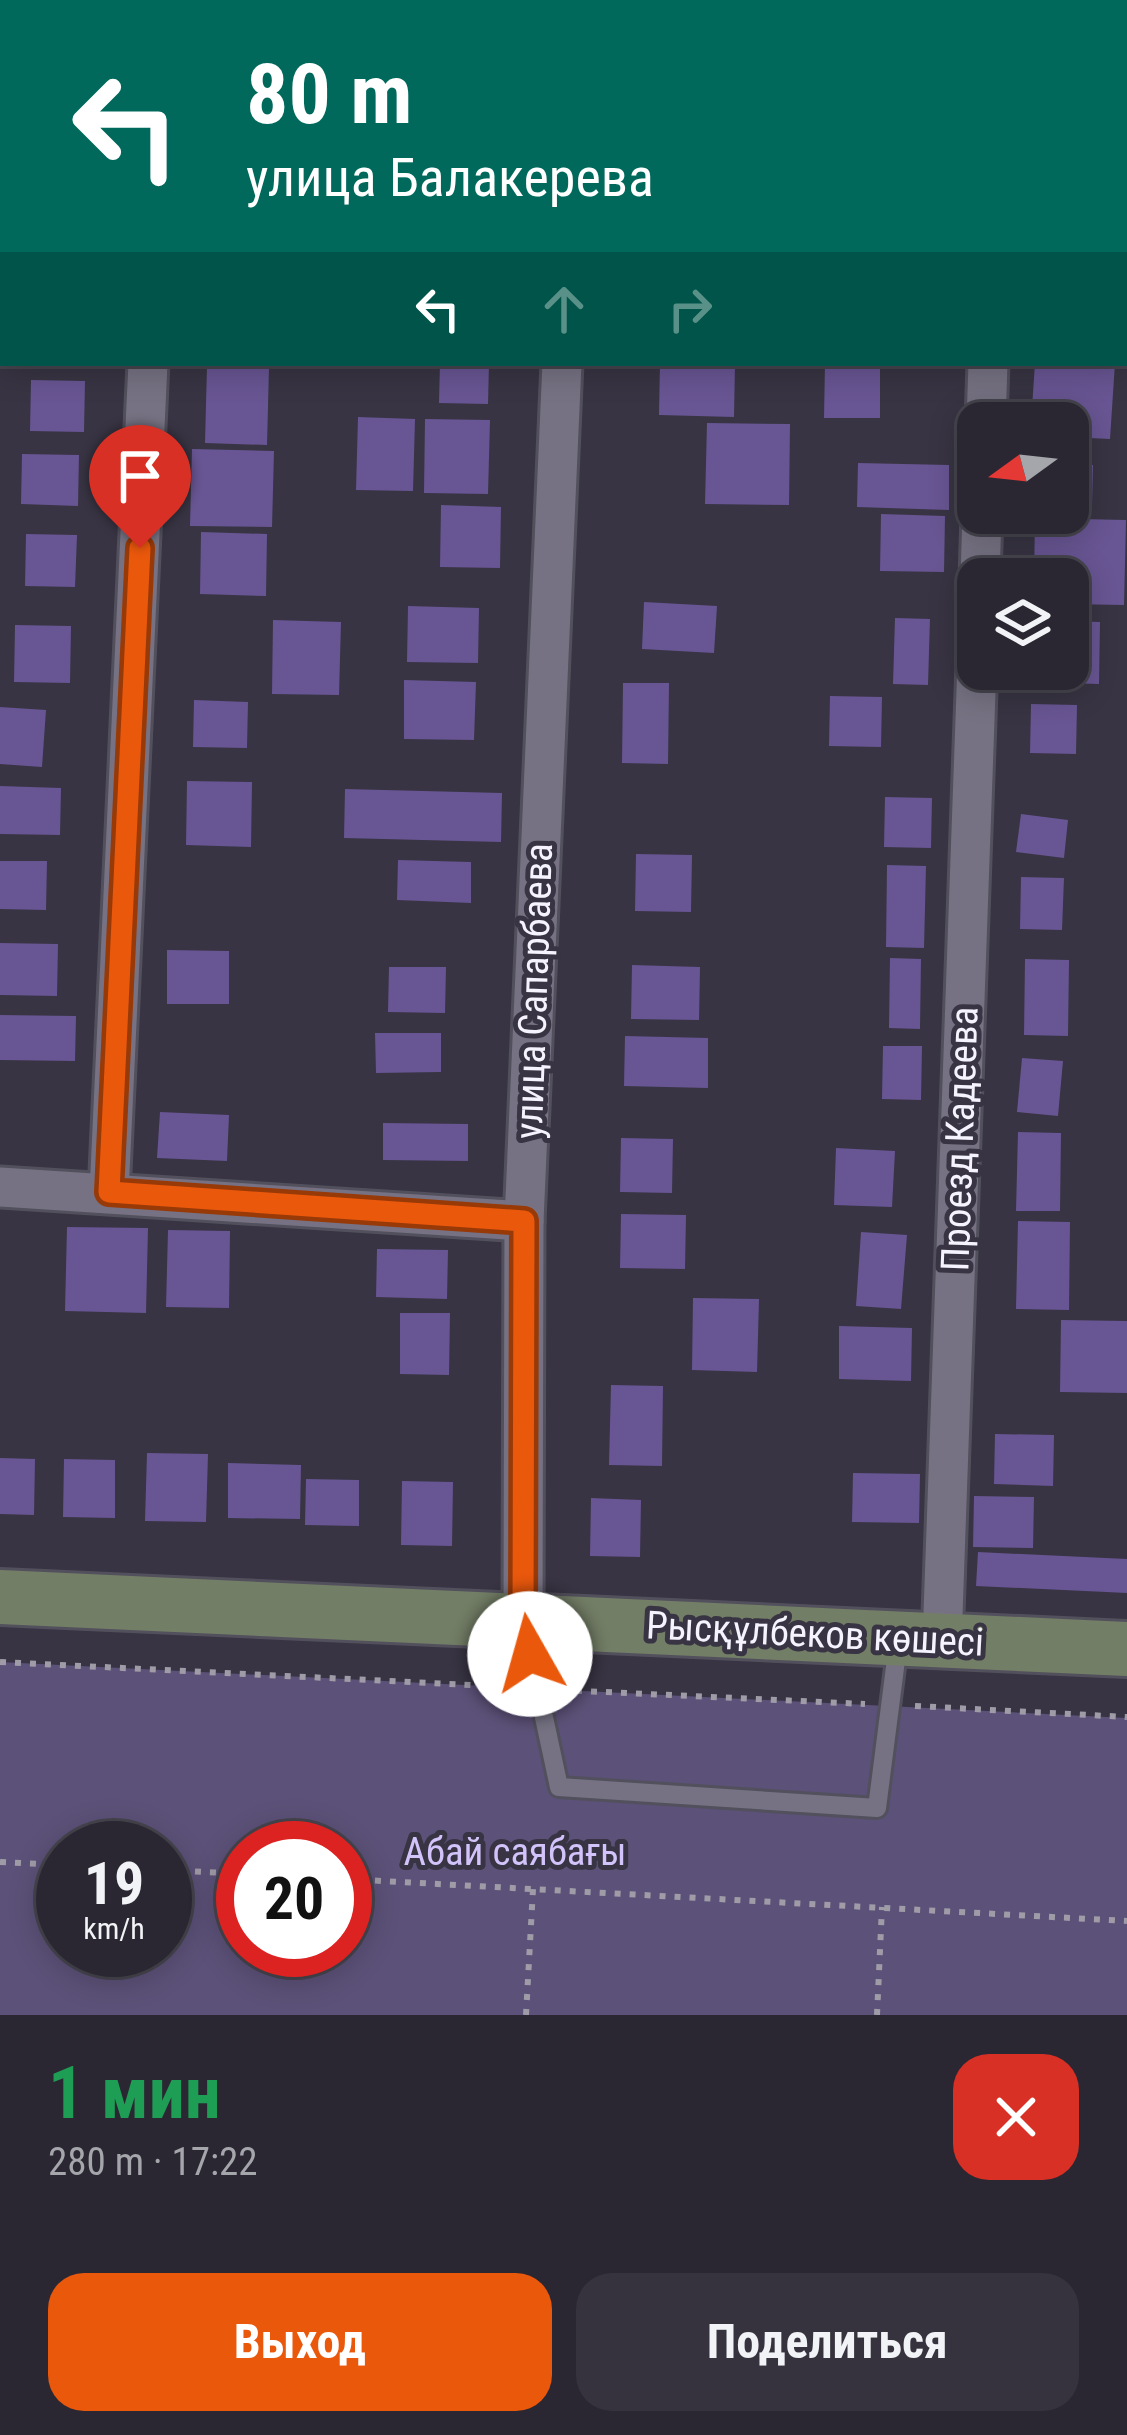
<!DOCTYPE html>
<html lang="ru">
<meta charset="utf-8">
<style>
body{margin:0;font-family:"Roboto Condensed",sans-serif;background:#36333e;color:#f1f3f6;height:100vh;display:flex;flex-direction:column;font-size:45px;white-space:nowrap}
*{box-sizing:border-box;margin:0}
p{font-size:39px;color:#a5a5ac}
.icon{flex:none;width:66px;height:66px;fill:none;stroke:currentColor;stroke-width:2;stroke-linecap:round;stroke-linejoin:round}
.map{position:relative;height:2015px;overflow:hidden}
.drawer{display:flex;flex-direction:column;background:#2a2732;flex:1}
.drawer>*{flex:none}
.banner{position:absolute;left:0px;top:0px;width:1128px;height:366px;box-shadow:0 6px 30px #0003,0 0 0 3px #46444d;background:#00695c;color:#fff;overflow:hidden}
.needle{width:78px;rotate:255deg}
.controls{position:absolute;left:957px;top:402px;display:grid;gap:24px}
.controls a{display:grid;place-items:center;width:132px;height:132px;border-radius:24px;background:#2a2732;box-shadow:0 6px 30px #0003,0 0 0 3px #46444d;font-size:60px}
.speed{position:absolute;left:36px;top:1821px;display:flex;gap:24px;font-size:60px;font-weight:700;text-align:center}
.speed>*{display:grid;place-content:center;width:156px;height:156px;border-radius:50%;background:#2a2732;box-shadow:0 6px 30px #0003,0 0 0 3px #46444d;line-height:1}
.speed small{font-size:30px;font-weight:400}
.speed .limit{border:18px solid #d22;background:#fff;color:#111}
.pin{position:absolute;display:grid;place-items:center;width:102px;height:102px;color:#fff;margin:-123px -51px;border-radius:50% 50% 50% 0;rotate:-45deg;box-shadow:0 0 12px #0007}
.pin .icon{rotate:45deg}
.me{position:absolute;width:132px;margin:-66px;rotate:353deg;stroke-linejoin:round;filter:drop-shadow(0 0 9px #0008)}
.turn{display:flex;align-items:center;gap:42px;height:252px;padding:0 48px;font-size:54px}
.turn .icon{width:156px;height:156px;stroke-width:2.5}
.turn b{display:block;font-size:84px;line-height:102px}
.lanes{display:flex;align-items:center;height:114px;padding:0 48px;background:#0003;justify-content:center;gap:60px;direction:ltr}
.lanes .off{opacity:.35}
.round{display:grid;place-items:center;flex:none;width:126px;height:126px;border-radius:36px;background:#36333e}
.head{display:flex;align-items:center;justify-content:space-between;height:204px;padding:0 48px}
h1{font-size:72px;font-weight:700;line-height:90px;color:#1e9e55}
.cta{display:flex;gap:24px;margin-top:auto;padding:24px 48px}
.cta a{flex:1;height:138px;border-radius:36px;background:#ea580c;color:#fff;font-size:48px;font-weight:700;line-height:138px;text-align:center}
.cta a+a{background:#36333e;color:#f1f3f6}
.map>svg:first-child{display:block}
.green{fill:#5c5178;fill-rule:evenodd}
.building{fill:#685593}
.lines{fill:none;stroke-linecap:round;stroke-linejoin:round}
.lane-casing{stroke:#53505d;stroke-width:24}
.street-casing{stroke:#53505d;stroke-width:45}
.secondary-casing{stroke:#53505d;stroke-width:60}
.path{stroke:#9f9ca8;stroke-width:6;stroke-dasharray:6 9;stroke-linecap:butt}
.lane{stroke:#767283;stroke-width:18}
.street{stroke:#767283;stroke-width:39}
.secondary{stroke:#737e66;stroke-width:54}
.route-casing{stroke:#983908;stroke-width:30}
.route{stroke:#ea580c;stroke-width:21}
.labels{text-anchor:middle;dominant-baseline:central;stroke-width:10;stroke-linejoin:round;paint-order:stroke}
.street-label{font-size:39px;fill:#f5f3fd;stroke:#383443}
.park-label{font-size:39px;fill:#d2c4fa;stroke:#383443}
</style>
<div class="map">
<svg width="1127" height="2015" viewBox="0 0 1127 2015">
<rect width="100%" height="100%" fill="#383443"/>
<path class="green" d="M 0,1662 L 1127,1718 L 1127,2015 L 0,2015 ZM 63,1848 L 165,1848 L 165,1950 L 63,1950 ZM 243,1848 L 345,1848 L 345,1950 L 243,1950 Z"/>
<g class="building">
<polygon points="440,363 489,363 488,404 439,403"/>
<polygon points="660,363 735,363 734,417 659,415"/>
<polygon points="825,363 880,363 880,418 824,418"/>
<polygon points="1035,363 1115,363 1110,439 1068,437 1068,423 1031,423"/>
<polygon points="207,366 269,367 267,445 205,443"/>
<polygon points="31,380 85,381 84,432 30,431"/>
<polygon points="358,417 415,419 413,491 356,490"/>
<polygon points="425,419 490,420 488,494 424,493"/>
<polygon points="707,423 790,424 789,505 705,504"/>
<polygon points="192,449 274,451 272,527 190,526"/>
<polygon points="22,454 79,455 78,506 21,504"/>
<polygon points="858,463 949,465 949,510 857,507"/>
<polygon points="1068,464 1093,465 1092,505 1068,504"/>
<polygon points="441,505 501,507 500,568 440,567"/>
<polygon points="881,514 945,516 944,572 880,571"/>
<polygon points="1035,518 1126,520 1124,605 1068,604 1068,579 1034,579"/>
<polygon points="201,532 267,534 266,596 200,594"/>
<polygon points="26,534 77,535 75,587 25,586"/>
<polygon points="644,602 717,606 714,653 642,649"/>
<polygon points="408,606 479,608 478,663 407,662"/>
<polygon points="895,618 930,619 928,685 893,684"/>
<polygon points="273,620 341,622 339,695 272,694"/>
<polygon points="1068,621 1100,622 1099,684 1032,682 1032,669 1068,669"/>
<polygon points="15,625 71,626 70,683 14,682"/>
<polygon points="404,680 476,682 474,740 404,739"/>
<polygon points="623,683 669,683 668,764 622,763"/>
<polygon points="830,696 882,697 881,747 829,746"/>
<polygon points="194,700 248,702 247,748 193,747"/>
<polygon points="1031,704 1077,705 1076,754 1030,753"/>
<polygon points="0,707 46,710 42,767 0,764"/>
<polygon points="187,781 252,782 251,847 186,845"/>
<polygon points="0,786 61,788 60,835 0,834"/>
<polygon points="345,789 502,793 501,842 344,838"/>
<polygon points="885,797 932,798 931,848 884,847"/>
<polygon points="1021,814 1068,820 1064,858 1016,852"/>
<polygon points="636,854 692,855 691,912 635,911"/>
<polygon points="398,860 471,862 471,903 397,900"/>
<polygon points="0,861 47,861 46,910 0,909"/>
<polygon points="887,865 926,866 924,948 886,947"/>
<polygon points="1021,877 1064,878 1062,930 1020,929"/>
<polygon points="0,943 58,944 57,996 0,995"/>
<polygon points="167,950 229,951 229,1004 167,1004"/>
<polygon points="890,958 921,959 920,1029 889,1028"/>
<polygon points="1025,959 1069,960 1068,1036 1024,1035"/>
<polygon points="632,965 700,967 699,1020 631,1019"/>
<polygon points="389,967 446,967 445,1013 388,1012"/>
<polygon points="0,1015 76,1016 75,1061 0,1060"/>
<polygon points="375,1033 441,1033 441,1072 376,1073"/>
<polygon points="625,1036 708,1038 708,1088 624,1086"/>
<polygon points="883,1046 922,1046 921,1100 882,1099"/>
<polygon points="1022,1058 1063,1061 1058,1116 1017,1112"/>
<polygon points="160,1112 229,1115 227,1161 157,1158"/>
<polygon points="383,1123 468,1124 468,1161 383,1160"/>
<polygon points="1018,1132 1061,1133 1060,1211 1016,1211"/>
<polygon points="621,1138 673,1139 672,1193 620,1192"/>
<polygon points="836,1148 895,1151 892,1207 834,1205"/>
<polygon points="621,1214 686,1215 685,1269 620,1268"/>
<polygon points="1018,1221 1070,1222 1069,1310 1016,1309"/>
<polygon points="67,1227 148,1228 146,1313 65,1311"/>
<polygon points="168,1230 230,1231 229,1308 166,1307"/>
<polygon points="861,1232 907,1235 901,1309 856,1306"/>
<polygon points="377,1249 448,1250 447,1299 376,1297"/>
<polygon points="693,1298 759,1299 757,1372 692,1370"/>
<polygon points="400,1313 450,1313 449,1375 400,1374"/>
<polygon points="1061,1320 1127,1321 1127,1393 1060,1392"/>
<polygon points="839,1326 912,1328 911,1381 839,1379"/>
<polygon points="611,1385 663,1386 662,1466 609,1465"/>
<polygon points="995,1434 1054,1435 1053,1486 994,1484"/>
<polygon points="147,1453 208,1454 206,1522 145,1521"/>
<polygon points="0,1458 35,1459 34,1515 0,1514"/>
<polygon points="64,1459 115,1460 115,1518 63,1517"/>
<polygon points="228,1463 301,1465 300,1519 228,1518"/>
<polygon points="853,1473 920,1474 919,1523 852,1522"/>
<polygon points="306,1479 359,1480 359,1526 305,1525"/>
<polygon points="402,1481 453,1482 452,1546 401,1545"/>
<polygon points="974,1496 1034,1497 1033,1548 973,1547"/>
<polygon points="591,1498 641,1500 640,1557 590,1556"/>
<polygon points="978,1552 1127,1559 1127,1593 976,1586"/>
</g>
<g class="lines">
<g class="lane-casing">
<polyline id="lane" points="525,1629 559,1787 877,1808 898,1644"/>
</g>
<g class="street-casing">
<g id="street">
<polyline points="165,3 166,0"/>
<polyline points="577,3 578,0"/>
<polyline points="1000,3 1001,0"/>
<polyline points="986,423 988,363"/>
<polyline points="980,579 982,513"/>
<polyline points="0,1187 524,1221"/>
<polyline points="109,1193 148,363"/>
<polyline points="523,1619 524,1221 562,363"/>
<polyline points="942,1642 978,636"/>
</g>
</g>
<g class="secondary-casing">
<polyline id="secondary" points="0,1597 1127,1649"/>
</g>
<g class="path">
<polyline points="0,1662 512,1687"/>
<polyline points="561,1690 865,1704"/>
<polyline points="915,1706 1127,1717"/>
<polyline points="0,1862 63,1865"/>
<polyline points="165,1870 243,1874"/>
<polyline points="345,1879 1127,1921"/>
<polyline points="526,2015 533,1889"/>
<polyline points="877,2015 882,1907"/>
</g>
<use href="#lane" class="lane"/>
<use href="#street" class="street"/>
<use href="#secondary" class="secondary"/>
</g>
<g class="lines">
<g class="route-casing">
<polyline id="route" points="140,548 109,1192 524,1221 523,1619 530,1654"/>
</g>
<use href="#route" class="route"/>
</g>
<g class="labels">
<g class="street-label">
<text transform="translate(534 991) rotate(-88)">улица Сапарбаева</text>
<text transform="translate(960 1139) rotate(-88)">Проезд Кадеева</text>
<text transform="translate(815 1634) rotate(3)">Рысқұлбеков көшесі</text>
</g>
<g class="park-label">
<text x="515" y="1852">Абай саябағы</text>
</g>
</g>
</svg>
<div class="controls">
<a><svg class="needle" viewBox="-14 -14 28 28"><path d="M0-13l5 13h-10z" fill="#e53935"/><path d="M0 13l5-13h-10z" fill="#a5a5ac"/></svg></a>
<a><svg class="icon" aria-label="layers" viewBox="0 0 24 24"><path d="M12 4l9 5-9 5-9-5zM3 14l9 5 9-5"/></svg></a>
</div>
<div class="speed"><div>19<small>km/h</small></div><div class="limit">20</div></div>
<div class="pin" style="left:140px;top:548px;background:#d93025"><svg class="icon" aria-label="arrive" viewBox="0 0 24 24"><path d="M6 21V4h12l-3 4 3 4H6"/></svg></div>
<svg class="me" style="left:530px;top:1654px" viewBox="-20 -20 40 40"><circle r="19" fill="#fff"/><path d="M0-13L10 11 0 6-10 11z" fill="#ea580c"/></svg>
<div class="banner">
<div class="turn"><svg class="icon" aria-label="left" viewBox="0 0 24 24"><path d="M17 20v-9H6M10 6l-5 5 5 5"/></svg><div><b>80 m</b>улица Балакерева</div></div>
<div class="lanes"><svg class="icon" aria-label="left" viewBox="0 0 24 24"><path d="M17 20v-9H6M10 6l-5 5 5 5"/></svg><svg class="icon off" aria-label="ahead" viewBox="0 0 24 24"><path d="M12 20V5M6 11l6-6 6 6"/></svg><svg class="icon off" aria-label="right" viewBox="0 0 24 24"><path d="M7 20v-9h11M14 6l5 5-5 5"/></svg></div>
</div>
</div>
<section class="drawer">
<div class="head"><div><h1>1 мин</h1><p>280 m · 17:22</p></div><a class="round" style="background:#d93025;color:#fff"><svg class="icon" aria-label="close" viewBox="0 0 24 24"><path d="M6 6l12 12M18 6L6 18"/></svg></a></div>
<div class="cta"><a>Выход</a><a>Поделиться</a></div>
</section>
